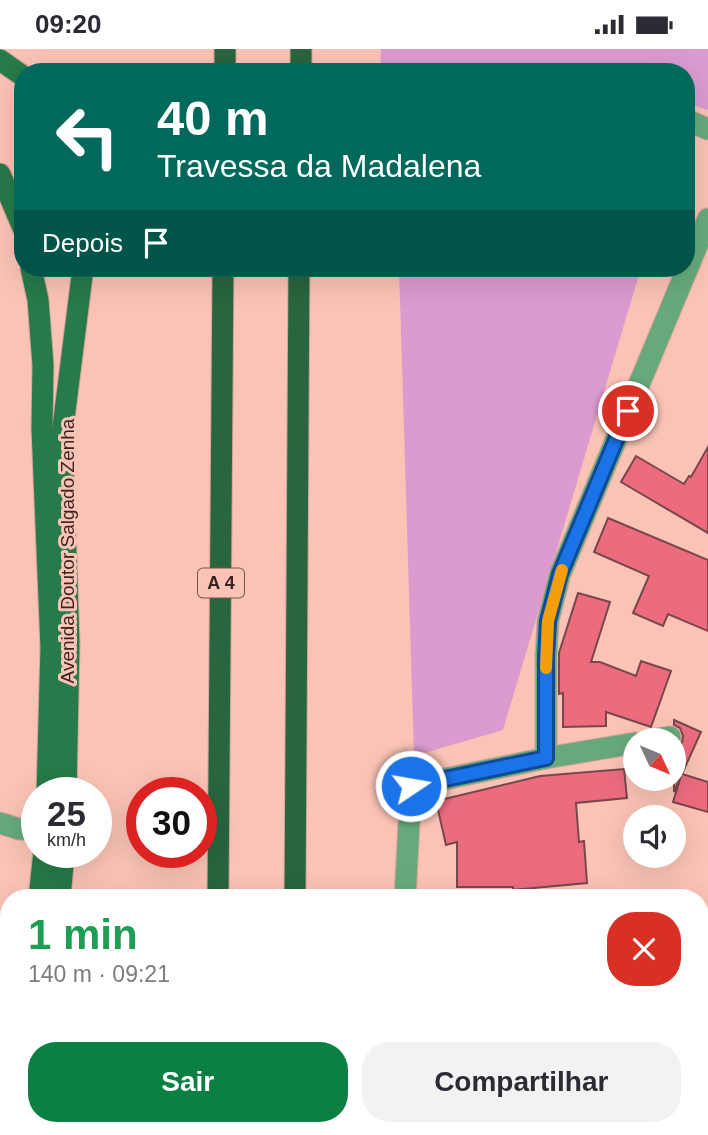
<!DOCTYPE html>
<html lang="pt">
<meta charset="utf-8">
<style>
body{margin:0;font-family:Helvetica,sans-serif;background:#f2f2f3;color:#2b2b33;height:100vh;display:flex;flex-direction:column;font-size:26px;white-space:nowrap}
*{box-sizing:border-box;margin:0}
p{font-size:23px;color:#7c7c81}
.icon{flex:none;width:38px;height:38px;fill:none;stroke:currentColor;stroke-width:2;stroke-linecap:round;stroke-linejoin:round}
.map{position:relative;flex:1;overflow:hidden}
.drawer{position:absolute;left:0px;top:840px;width:709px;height:247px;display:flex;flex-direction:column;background:#fff;border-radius:28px 28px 0 0;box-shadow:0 7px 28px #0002}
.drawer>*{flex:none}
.top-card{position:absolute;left:14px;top:14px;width:681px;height:214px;border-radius:28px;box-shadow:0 7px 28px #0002;background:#00695c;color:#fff;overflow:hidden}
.needle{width:46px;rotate:134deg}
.controls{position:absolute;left:623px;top:679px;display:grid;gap:14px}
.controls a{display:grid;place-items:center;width:63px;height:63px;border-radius:50%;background:#fff;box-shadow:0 7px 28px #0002;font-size:35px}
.speed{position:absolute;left:21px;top:728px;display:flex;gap:14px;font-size:35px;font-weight:700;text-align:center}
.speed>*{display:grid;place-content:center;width:91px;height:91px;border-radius:50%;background:#fff;box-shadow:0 7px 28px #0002;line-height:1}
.speed small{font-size:18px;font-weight:400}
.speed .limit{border:10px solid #d22;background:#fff;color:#111}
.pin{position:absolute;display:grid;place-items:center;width:60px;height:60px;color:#fff;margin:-30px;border:4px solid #fff;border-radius:50%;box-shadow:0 2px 7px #0007}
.me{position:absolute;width:77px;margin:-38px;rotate:78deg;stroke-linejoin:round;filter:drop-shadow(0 0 5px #0008)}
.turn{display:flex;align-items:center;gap:24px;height:147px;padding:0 28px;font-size:32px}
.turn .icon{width:91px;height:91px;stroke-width:2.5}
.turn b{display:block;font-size:49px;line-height:60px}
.then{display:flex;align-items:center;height:66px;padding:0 28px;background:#0003;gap:14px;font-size:26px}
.round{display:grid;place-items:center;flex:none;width:74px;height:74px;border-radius:28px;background:#f2f2f3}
.head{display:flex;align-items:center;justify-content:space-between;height:119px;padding:0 28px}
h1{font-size:42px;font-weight:700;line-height:52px;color:#1e9e55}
.primary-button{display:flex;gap:14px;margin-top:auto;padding:14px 28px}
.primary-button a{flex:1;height:80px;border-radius:28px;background:#0b8043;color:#fff;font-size:28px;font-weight:700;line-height:80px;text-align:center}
.primary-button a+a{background:#f2f2f3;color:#2b2b33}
.status{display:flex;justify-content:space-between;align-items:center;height:49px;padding:0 35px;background:#fff;direction:ltr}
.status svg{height:19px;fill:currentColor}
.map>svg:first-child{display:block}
.green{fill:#db9bcf}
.building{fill:#ec6c7e;stroke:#78474c;stroke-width:2}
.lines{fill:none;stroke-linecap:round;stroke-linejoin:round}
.minor-casing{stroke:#d4a398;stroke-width:23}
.major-casing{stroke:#d4a398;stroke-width:23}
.highway-casing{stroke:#d4a398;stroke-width:23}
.minor{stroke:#66aa7c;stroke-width:21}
.major{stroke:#277a49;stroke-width:21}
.highway{stroke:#29653f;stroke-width:21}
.route-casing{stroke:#114b97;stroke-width:18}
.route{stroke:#1a73e8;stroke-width:12}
.slow{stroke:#f59e0b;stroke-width:12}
.labels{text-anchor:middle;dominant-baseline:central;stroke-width:6;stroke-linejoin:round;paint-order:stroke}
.shield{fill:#fbc3b6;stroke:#73544c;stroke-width:2}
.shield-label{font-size:18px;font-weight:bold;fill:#39241f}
.street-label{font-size:19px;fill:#39241f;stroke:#fbc3b6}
</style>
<div class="status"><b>09:20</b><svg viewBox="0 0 49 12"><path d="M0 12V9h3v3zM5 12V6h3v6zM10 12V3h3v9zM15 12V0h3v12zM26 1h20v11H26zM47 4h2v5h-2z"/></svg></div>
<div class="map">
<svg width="708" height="1086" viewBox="0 0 708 1086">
<rect width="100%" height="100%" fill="#fbc3b6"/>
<g class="green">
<polygon points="381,0 708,0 708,61 686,54 686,23 380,23"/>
<polygon points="399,219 641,219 503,681 414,707"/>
</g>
<g class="building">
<polygon points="708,398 708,484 621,433 636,407 684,435 689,427 691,428"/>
<polygon points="608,469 708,511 708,582 668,565 663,577 633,564 649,527 594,503"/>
<polygon points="578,544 610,553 591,613 600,613 636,627 641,612 671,622 651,678 606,663 606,677 563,678 563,644 559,645 559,604"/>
<polygon points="674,671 701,683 682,725 708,733 708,763 673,753 681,727 674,743 674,700 679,698 682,693 683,687 680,679 674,676"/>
<polygon points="624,720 627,749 576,754 579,793 584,792 587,834 513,841 513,838 457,838 457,793 446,796 436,752 540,727"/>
</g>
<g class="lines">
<g class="minor-casing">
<g id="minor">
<polyline points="686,71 708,80"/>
<polyline points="650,691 670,688"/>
<polyline points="546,709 546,607 548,572 560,525 708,170"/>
<polyline points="0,774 19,780 37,781"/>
<polyline points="405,849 411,737 546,709 635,694"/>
<polyline points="700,879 708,880"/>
<polyline points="700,973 708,938"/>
<polyline points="700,1064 708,1064"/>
<polyline points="435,1078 436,1086"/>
<polyline points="316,1086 384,1078"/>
</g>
</g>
<g class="major-casing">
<g id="major">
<polyline points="0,11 23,27"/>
<polyline points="0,125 23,179"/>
<polyline points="31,219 38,251 43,316 42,379 51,598 47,744"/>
<polyline points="66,744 69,594 62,386 83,219"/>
<polyline points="39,849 44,803"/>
<polyline points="60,849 64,803"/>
<polyline points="0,1017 9,990"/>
<polyline points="0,1073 6,1067 9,1060"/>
</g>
</g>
<g class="highway-casing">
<g id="highway">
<polyline points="225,23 225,0"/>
<polyline points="301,23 301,0"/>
<polyline points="218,849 223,219"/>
<polyline points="295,849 299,219"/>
<polyline points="215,1086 216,1078"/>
<polyline points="293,1086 293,1078"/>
</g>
</g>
<use href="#minor" class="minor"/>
<use href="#major" class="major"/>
<use href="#highway" class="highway"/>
</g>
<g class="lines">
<g class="route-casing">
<polyline id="route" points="411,737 546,709 546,607 548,572 560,525 628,362"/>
</g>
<use href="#route" class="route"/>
<polyline class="slow" points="546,619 548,572 562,521"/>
</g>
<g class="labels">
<rect class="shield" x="198" y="519.5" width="46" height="29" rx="5"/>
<g class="shield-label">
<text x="221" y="534">A 4</text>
</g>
<g class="street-label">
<text transform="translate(67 502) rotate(-90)">Avenida Doutor Salgado Zenha</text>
</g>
</g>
</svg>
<div class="controls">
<a><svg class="needle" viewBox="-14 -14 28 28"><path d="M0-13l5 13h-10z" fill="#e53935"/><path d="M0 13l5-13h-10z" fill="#7c7c81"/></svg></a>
<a><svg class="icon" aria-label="sound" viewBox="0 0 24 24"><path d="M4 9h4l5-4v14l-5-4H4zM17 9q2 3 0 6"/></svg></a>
</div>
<div class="speed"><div>25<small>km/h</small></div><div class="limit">30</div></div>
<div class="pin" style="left:628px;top:362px;background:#d93025"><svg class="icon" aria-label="arrive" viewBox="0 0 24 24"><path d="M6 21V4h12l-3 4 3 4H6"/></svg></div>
<svg class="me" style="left:411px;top:737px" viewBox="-20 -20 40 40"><circle r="17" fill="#1a73e8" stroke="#fff" stroke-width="3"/><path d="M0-11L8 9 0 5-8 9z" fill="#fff"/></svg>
<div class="top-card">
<div class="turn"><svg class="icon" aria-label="left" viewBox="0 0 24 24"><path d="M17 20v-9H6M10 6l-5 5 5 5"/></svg><div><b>40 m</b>Travessa da Madalena</div></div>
<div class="then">Depois<svg class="icon" aria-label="arrive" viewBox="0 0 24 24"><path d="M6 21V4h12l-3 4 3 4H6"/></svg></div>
</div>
<section class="drawer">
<div class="head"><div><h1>1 min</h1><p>140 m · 09:21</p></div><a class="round" style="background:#d93025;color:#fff"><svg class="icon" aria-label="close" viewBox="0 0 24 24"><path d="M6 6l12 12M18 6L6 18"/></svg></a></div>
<div class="primary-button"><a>Sair</a><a>Compartilhar</a></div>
</section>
</div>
